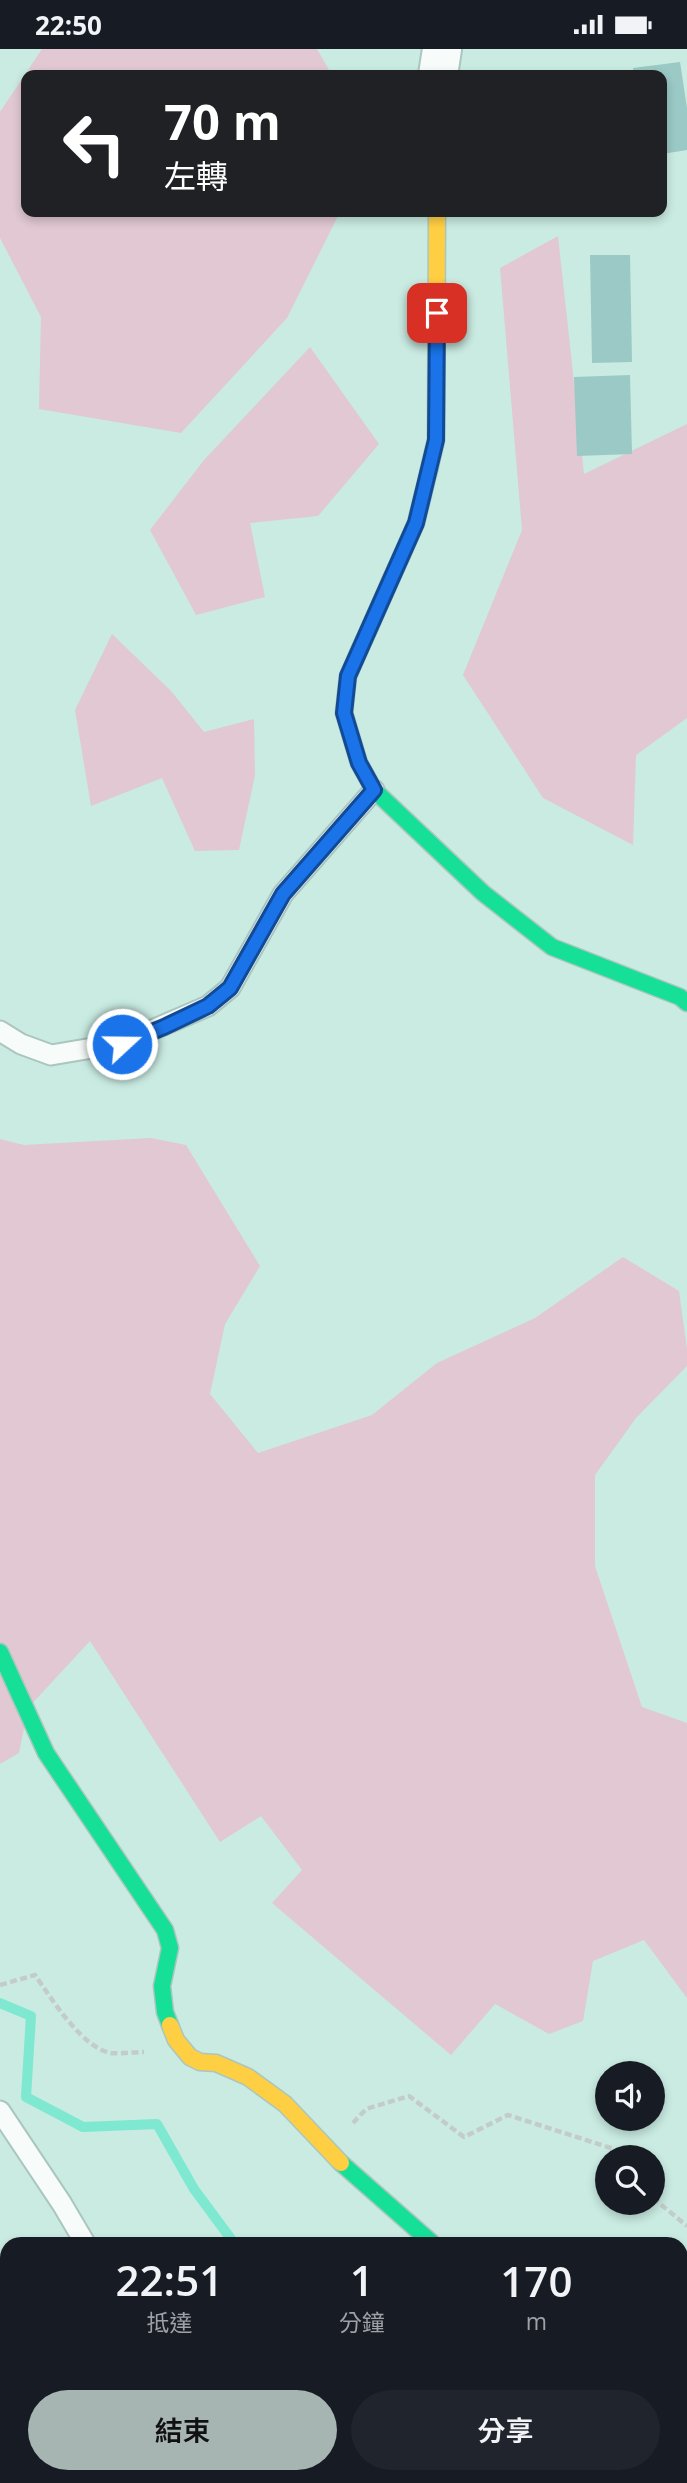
<!DOCTYPE html>
<html lang="zh-TW">
<meta charset="utf-8">
<style>
body{margin:0;font-family:"Open Sans","Noto Sans TC",sans-serif;background:#20242c;color:#f1f3f6;height:100vh;display:flex;flex-direction:column;font-size:26px;white-space:nowrap}
*{box-sizing:border-box;margin:0}
p{font-size:23px;color:#9ea1a6}
.icon{flex:none;width:38px;height:38px;fill:none;stroke:currentColor;stroke-width:2;stroke-linecap:round;stroke-linejoin:round}
.map{position:relative;flex:1;overflow:hidden}
.drawer{position:absolute;left:0px;top:2188px;width:688px;height:247px;display:flex;flex-direction:column;background:#171b24;border-radius:21px 21px 0 0;box-shadow:0 4px 10px #0003}
.drawer>*{flex:none}
.guide{position:absolute;left:21px;top:21px;width:646px;height:147px;border-radius:14px;box-shadow:0 4px 10px #0003;background:#202124;color:#fff;overflow:hidden}
.controls{position:absolute;left:595px;top:2012px;display:grid;gap:14px}
.controls a{display:grid;place-items:center;width:70px;height:70px;border-radius:50%;background:#171b24;box-shadow:0 4px 10px #0003;font-size:35px}
.pin{position:absolute;display:grid;place-items:center;width:60px;height:60px;color:#fff;margin:-30px;border-radius:14px;box-shadow:0 4px 10px #0006}
.me{position:absolute;width:77px;margin:-38px;rotate:69deg;stroke-linejoin:round;filter:drop-shadow(0 0 5px #0008)}
.turn{display:flex;align-items:center;gap:24px;height:147px;padding:0 28px;font-size:32px}
.turn .icon{width:91px;height:91px;stroke-width:2.5}
.turn b{display:block;font-size:49px;line-height:60px}
.eta{display:flex;justify-content:space-evenly;align-items:center;height:119px;text-align:center}
.eta b{font-size:42px;font-weight:600;line-height:49px}
.cta{display:flex;gap:14px;margin-top:auto;padding:14px 28px}
.cta a{flex:1;height:80px;border-radius:42px;background:#a6b4b2;color:#111;font-size:28px;font-weight:600;line-height:80px;text-align:center}
.cta a+a{background:#20242c;color:#f1f3f6}
.status{display:flex;justify-content:space-between;align-items:center;height:49px;padding:0 35px;background:#171b24;direction:ltr}
.status svg{height:19px;fill:currentColor}
.map>svg:first-child{display:block}
.green{fill:#e1c8d3}
.lines{fill:none;stroke-linecap:round;stroke-linejoin:round}
.stream{stroke:#7ee8d0;stroke-width:10}
.building{fill:#9bc9c5}
.lane-casing{stroke:#aac6be;stroke-width:23}
.street-casing{stroke:#aac6be;stroke-width:42}
.fast-casing{stroke:#aac6be;stroke-width:19}
.slow-casing{stroke:#aac6be;stroke-width:19}
.path{stroke:#c3ccca;stroke-width:4.5;stroke-dasharray:7 3.5;stroke-linecap:butt}
.lane{stroke:#f7fcfb;stroke-width:19}
.street{stroke:#f7fcfb;stroke-width:38}
.fast{stroke:#16e098;stroke-width:16}
.slow{stroke:#ffcf43;stroke-width:16}
.route-casing{stroke:#114b97;stroke-width:18}
.route{stroke:#1a73e8;stroke-width:12}
</style>
<div class="status"><b>22:50</b><svg viewBox="0 0 49 12"><path d="M0 12V9h3v3zM5 12V6h3v6zM10 12V3h3v9zM15 12V0h3v12zM26 1h20v11H26zM47 4h2v5h-2z"/></svg></div>
<div class="map">
<svg width="687" height="2434" viewBox="0 0 687 2434">
<rect width="100%" height="100%" fill="#c9ebe2"/>
<g class="green">
<polygon points="42,0 317,0 332,26 26,26 26,163 340,163 287,269 181,384 39,360 41,268 0,189 0,63"/>
<polygon points="558,187 584,425 687,375 687,669 636,706 633,796 543,749 463,626 522,481 500,219"/>
<polygon points="310,298 379,395 318,467 250,474 265,548 196,566 150,481 204,411"/>
<polygon points="112,585 171,642 204,683 254,670 255,726 239,801 195,802 162,729 91,757 75,661"/>
<polygon points="151,1089 186,1096 260,1217 225,1275 210,1345 258,1404 372,1366 437,1314 535,1269 623,1208 679,1242 687,1300 687,1317 636,1369 595,1426 595,1517 642,1658 687,1674 687,1949 644,1891 593,1912 583,1972 549,1985 495,1955 451,2006 272,1854 302,1821 261,1767 220,1793 90,1592 28,1659 19,1704 0,1715 0,1090 24,1096"/>
</g>
<g class="lines">
<g class="stream">
<polyline points="0,1954 31,1967 26,2048 83,2078 157,2075 194,2140 234,2194"/>
<polyline points="369,2427 371,2434"/>
</g>
</g>
<g class="building">
<polygon points="680,13 687,59 687,101 662,105 662,26 634,26 633,19"/>
<polygon points="590,206 630,206 632,313 592,314"/>
<polygon points="630,326 632,405 577,407 574,328"/>
<polygon points="681,2335 687,2342 687,2368 681,2373"/>
</g>
<g class="lines">
<g class="lane-casing">
<g id="lane">
<polyline points="0,982 21,995 51,1006 122,994 208,957 230,939 283,845 374,741"/>
<polyline points="0,2062 62,2155 85,2194"/>
<polyline points="0,2388 7,2398"/>
<polyline points="27,2427 32,2434"/>
<polyline points="224,2427 229,2434"/>
</g>
</g>
<g class="street-casing">
<g id="street">
<polyline points="438,26 442,0"/>
<polyline points="658,2427 662,2434"/>
</g>
</g>
<g class="fast-casing">
<g id="fast">
<polyline points="429,421 416,474 348,627 344,664 359,714 374,741 483,844 552,898 680,948 687,954"/>
<polyline points="0,1603 46,1704 165,1881 170,1899 162,1937 165,1963 170,1976"/>
<polyline points="341,2114 432,2194"/>
</g>
</g>
<g class="slow-casing">
<g id="slow">
<polyline points="429,421 436,391 437,163"/>
<polyline points="170,1976 176,1991 190,2008 200,2013 216,2014 248,2028 285,2055 341,2114"/>
</g>
</g>
<g class="path">
<path d="M 0,1936 L 35,1926 C 51,1949 82,1999 111,2004 C 121,2005 133,2003 144,2003"/>
<polyline points="353,2074 366,2060 409,2047 464,2088 508,2066 614,2100 619,2109"/>
<polyline points="653,2149 687,2177"/>
</g>
<use href="#lane" class="lane"/>
<use href="#street" class="street"/>
<use href="#fast" class="fast"/>
<use href="#slow" class="slow"/>
</g>
<g class="lines">
<g class="route-casing">
<polyline id="route" points="122,995 164,978 208,957 230,939 283,845 374,741 359,714 344,664 348,627 416,474 436,391 437,264"/>
</g>
<use href="#route" class="route"/>
</g>
</svg>
<div class="controls">
<a><svg class="icon" aria-label="sound" viewBox="0 0 24 24"><path d="M4 9h4l5-4v14l-5-4H4zM17 9q2 3 0 6"/></svg></a>
<a><svg class="icon" aria-label="search" viewBox="0 0 24 24"><circle cx="10" cy="10" r="6"/><path d="M15 15l6 6"/></svg></a>
</div>
<div class="pin" style="left:437px;top:264px;background:#d93025"><svg class="icon" aria-label="arrive" viewBox="0 0 24 24"><path d="M6 21V4h12l-3 4 3 4H6"/></svg></div>
<svg class="me" style="left:122px;top:995px" viewBox="-20 -20 40 40"><circle r="17" fill="#1a73e8" stroke="#fff" stroke-width="3"/><path d="M0-11L8 9 0 5-8 9z" fill="#fff"/></svg>
<div class="guide">
<div class="turn"><svg class="icon" aria-label="left" viewBox="0 0 24 24"><path d="M17 20v-9H6M10 6l-5 5 5 5"/></svg><div><b>70 m</b>左轉</div></div>
</div>
<section class="drawer">
<div class="eta">
<div><b>22:51</b><p>抵達</p></div>
<div><b>1</b><p>分鐘</p></div>
<div><b>170</b><p>m</p></div>
</div>
<div class="cta"><a>結束</a><a>分享</a></div>
</section>
</div>
